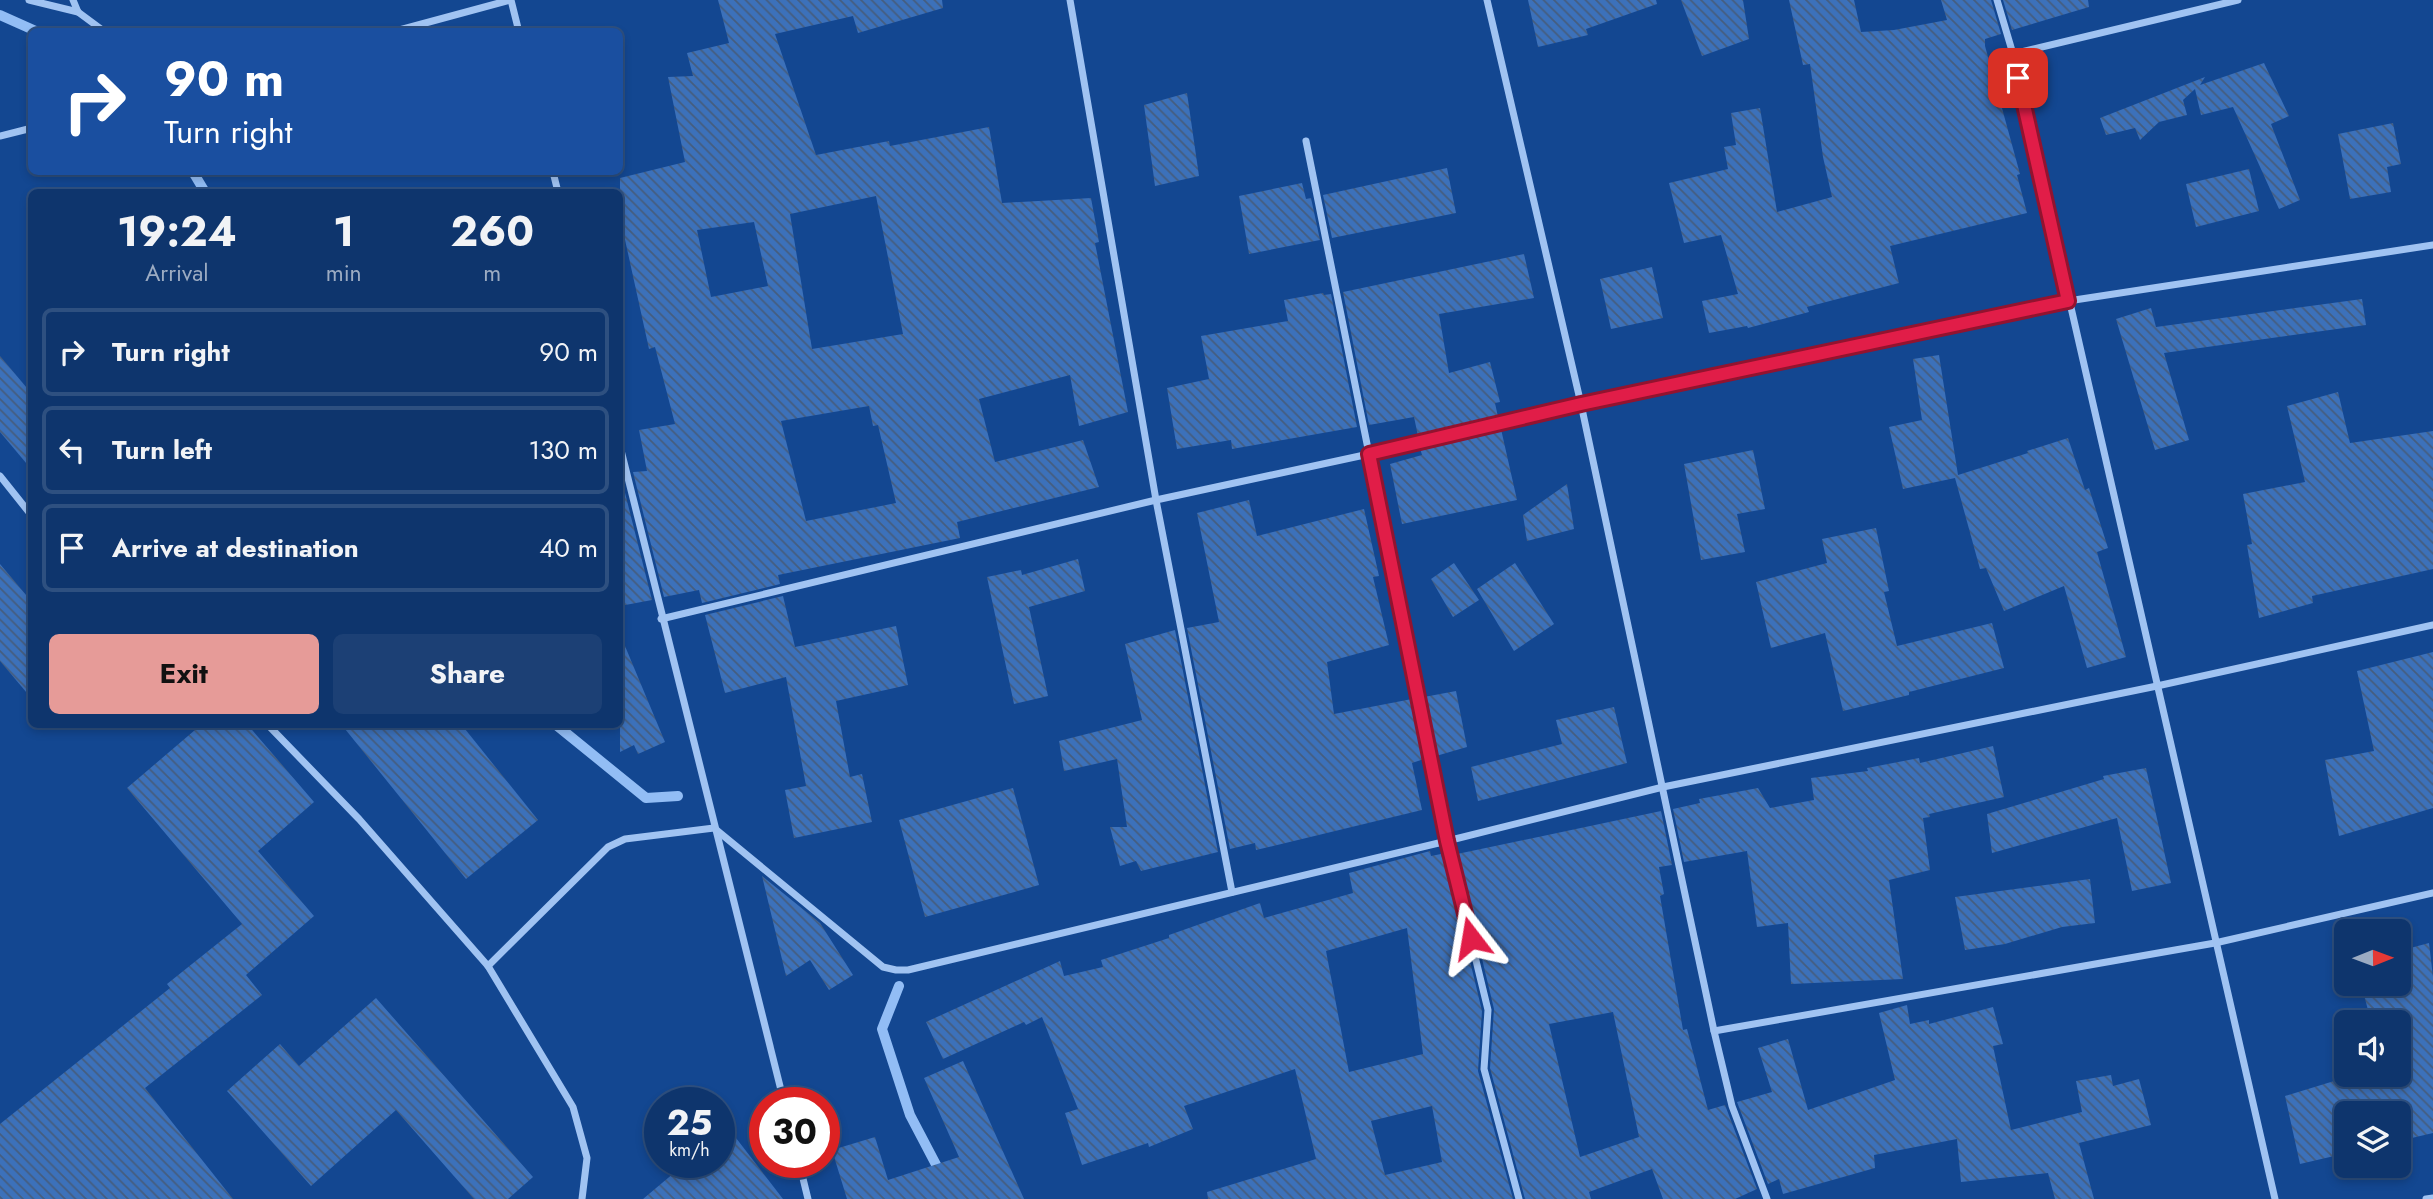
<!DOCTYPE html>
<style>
body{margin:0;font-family:Jost,sans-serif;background:#1c4075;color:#f1f3f6;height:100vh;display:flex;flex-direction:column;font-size:26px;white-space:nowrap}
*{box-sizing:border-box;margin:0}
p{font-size:23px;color:#9babc2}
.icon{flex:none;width:38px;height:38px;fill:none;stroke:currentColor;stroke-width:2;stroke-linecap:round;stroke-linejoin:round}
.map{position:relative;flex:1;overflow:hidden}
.drawer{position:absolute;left:28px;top:189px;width:595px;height:539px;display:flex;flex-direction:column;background:#0e356d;border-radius:10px;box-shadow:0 4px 10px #0003,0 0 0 2px #2e5080}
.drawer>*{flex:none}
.guide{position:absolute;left:28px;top:28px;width:595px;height:147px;border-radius:10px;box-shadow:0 4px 10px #0003,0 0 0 2px #2e5080;background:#1a4fa0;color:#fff;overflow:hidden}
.needle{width:46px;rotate:89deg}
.tools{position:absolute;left:2334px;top:919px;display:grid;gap:14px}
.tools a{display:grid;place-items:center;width:77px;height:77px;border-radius:10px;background:#0e356d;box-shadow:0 4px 10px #0003,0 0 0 2px #2e5080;font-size:35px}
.speed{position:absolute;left:644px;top:1087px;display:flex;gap:14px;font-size:35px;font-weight:700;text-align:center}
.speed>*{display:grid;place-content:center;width:91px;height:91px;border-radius:50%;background:#0e356d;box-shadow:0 4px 10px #0003,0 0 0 2px #2e5080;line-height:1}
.speed small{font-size:18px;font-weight:400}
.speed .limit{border:10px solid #d22;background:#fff;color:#111}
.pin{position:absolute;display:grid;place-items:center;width:60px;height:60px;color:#fff;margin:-30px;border-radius:14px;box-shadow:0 4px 10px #0006}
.me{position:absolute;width:77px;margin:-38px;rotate:346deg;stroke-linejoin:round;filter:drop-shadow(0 0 5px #0008)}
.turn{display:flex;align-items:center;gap:24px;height:147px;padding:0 21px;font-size:32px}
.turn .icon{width:91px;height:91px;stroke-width:2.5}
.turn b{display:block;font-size:49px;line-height:60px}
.eta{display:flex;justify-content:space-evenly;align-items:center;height:119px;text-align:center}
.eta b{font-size:42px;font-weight:700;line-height:49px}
.cta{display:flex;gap:14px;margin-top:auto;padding:14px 21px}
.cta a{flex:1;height:80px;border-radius:10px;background:#e69b98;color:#111;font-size:28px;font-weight:700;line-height:80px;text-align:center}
.cta a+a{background:#1c4075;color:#f1f3f6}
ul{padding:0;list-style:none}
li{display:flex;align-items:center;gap:21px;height:88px;margin:0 14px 10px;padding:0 7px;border:4px solid #2e5080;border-radius:10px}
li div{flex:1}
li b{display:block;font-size:26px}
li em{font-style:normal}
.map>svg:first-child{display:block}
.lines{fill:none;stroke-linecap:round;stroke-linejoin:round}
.stream{stroke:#92bdf5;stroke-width:10}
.building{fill:url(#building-back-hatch);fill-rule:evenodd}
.street{stroke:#a0c3f2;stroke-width:7}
.route-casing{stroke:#92132f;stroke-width:18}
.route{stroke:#e11d48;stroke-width:12}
</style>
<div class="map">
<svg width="2433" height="1199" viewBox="0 0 2433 1199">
<defs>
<pattern id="building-back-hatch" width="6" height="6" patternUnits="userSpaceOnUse" patternTransform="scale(1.75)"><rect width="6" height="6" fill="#3c71ba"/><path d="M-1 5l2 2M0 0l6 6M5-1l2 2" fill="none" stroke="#455d7e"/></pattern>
</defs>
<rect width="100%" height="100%" fill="#134791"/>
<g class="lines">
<g class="stream">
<polyline points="0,15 38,32"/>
<polyline points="193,172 205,192"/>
<polyline points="555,724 646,798 678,796"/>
<polyline points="899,986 882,1029 910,1115 942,1176"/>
</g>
</g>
<g class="building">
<path d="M 718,0 L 942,0 L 943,8 L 858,33 L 853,16 L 775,34 L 816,155 L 889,141 L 890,146 L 989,127 L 1002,203 L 1091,198 L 1099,242 L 1095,243 L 1128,412 L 1079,426 L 1070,375 L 979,399 L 995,462 L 1083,440 L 1099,487 L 957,522 L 960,538 L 778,575 L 780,584 L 702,603 L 699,590 L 664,597 L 633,472 L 647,471 L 639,430 L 675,424 L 655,347 L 649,349 L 620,217 L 620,178 L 685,162 L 668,77 L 693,76 L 687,53 L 729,43 ZM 876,196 L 903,334 L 812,349 L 790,214 ZM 754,222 L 768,286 L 711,297 L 697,230 ZM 869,406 L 873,426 L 878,425 L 896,503 L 806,521 L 781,421 Z"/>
<polygon points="1528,0 1656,0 1657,4 1586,29 1588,35 1538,47"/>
<polygon points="1681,0 1743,0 1749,39 1702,56"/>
<polygon points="1789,0 1854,0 1861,32 1894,30 1947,20 1941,0 1991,0 2001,34 1985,39 1985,46 2020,174 2017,175 2027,213 1890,246 1899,283 1807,307 1809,312 1748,328 1747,326 1709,333 1702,301 1738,294 1721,235 1684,243 1669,183 1728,169 1724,147 1736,145 1731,113 1760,108 1777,212 1832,197 1823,157 1810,64 1803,65"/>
<polygon points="2003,0 2088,0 2089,7 2012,30"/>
<polygon points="2264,63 2289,116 2271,124 2300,200 2279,209 2233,107 2201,115 2195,89 2183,100 2187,115 2159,122 2140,140 2135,128 2106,135 2100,118 2205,77 2200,85"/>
<polygon points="1187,93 1199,176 1155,186 1144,105"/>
<polygon points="2393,123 2401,164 2387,167 2391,192 2350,199 2338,134"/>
<polygon points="1447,168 1456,213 1332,238 1323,195"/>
<polygon points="2249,169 2259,211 2196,227 2186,184"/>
<polygon points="1302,183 1306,199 1311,198 1320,240 1249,254 1239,196"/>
<polygon points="1524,254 1534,298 1439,314 1449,373 1490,362 1500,402 1495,403 1498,417 1418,436 1414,417 1369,425 1343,292"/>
<polygon points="1652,267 1663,318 1611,329 1600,279"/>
<polygon points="1323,293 1324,295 1331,294 1357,427 1232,449 1231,440 1177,449 1167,388 1209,379 1201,336 1288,321 1284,300"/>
<polygon points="2362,299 2366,325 2164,353 2189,440 2155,450 2116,319 2151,308 2156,327"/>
<polygon points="1939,355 1958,475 2028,453 2027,451 2068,438 2085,490 2089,488 2108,548 2097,552 2126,657 2087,668 2064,586 2004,611 1986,568 1980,569 1955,478 1903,489 1889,427 1922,420 1913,359"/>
<polygon points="0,356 32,394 32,470 0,432"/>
<polygon points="2338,392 2350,443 2433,431 2433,569 2312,596 2313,603 2259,618 2247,545 2252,544 2243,494 2305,482 2287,406"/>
<polygon points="1501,429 1517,500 1402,524 1390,464 1422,455 1420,448"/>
<polygon points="1753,450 1765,509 1737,514 1745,552 1701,560 1684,464"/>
<polygon points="620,473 652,600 620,606"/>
<polygon points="1567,484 1574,529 1527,541 1523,515"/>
<polygon points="1249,500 1257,536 1364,509 1379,576 1373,577 1389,645 1327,662 1334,714 1412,699 1424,759 1412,763 1422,810 1256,850 1255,843 1230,849 1187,628 1219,622 1197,513"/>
<polygon points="1876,528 1889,591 1884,592 1897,646 1992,623 2004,668 1909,692 1909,695 1843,711 1825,633 1771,648 1756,582 1827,563 1822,539"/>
<polygon points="1078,559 1085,591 1029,607 1048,696 1014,704 987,577 1021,570 1022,575"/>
<polygon points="1454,563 1479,600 1453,617 1431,579"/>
<polygon points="1515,563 1554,624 1514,651 1477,589"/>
<polygon points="0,564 32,602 32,699 0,661"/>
<polygon points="783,596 795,647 896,626 908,685 836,701 850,777 862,774 872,822 794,838 785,790 806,786 786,677 725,693 705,615"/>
<polygon points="1175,630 1218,852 1141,871 1136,861 1120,866 1110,827 1127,827 1117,759 1064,771 1059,741 1142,720 1125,644"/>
<polygon points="620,634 665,742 638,754 634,745 620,752"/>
<polygon points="2433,652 2433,808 2339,836 2325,760 2374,751 2357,671"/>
<polygon points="1456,691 1467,747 1436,756 1424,697"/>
<polygon points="1614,707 1627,763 1478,801 1471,767 1562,744 1556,720"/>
<polygon points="202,724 247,724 314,802 258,851 314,916 246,975 262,995 145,1088 233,1199 0,1199 0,1124 170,988 167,984 242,924 127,788"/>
<polygon points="341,724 461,724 538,820 466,879"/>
<polygon points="1993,746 2004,797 1929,814 1930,817 1923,818 1930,870 1889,880 1903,979 1791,984 1788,923 1757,927 1747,851 1684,862 1673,809 1700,803 1699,799 1758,788 1770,808 1814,800 1811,778 1868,771 1867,768 1919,758 1920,763"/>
<polygon points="2146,768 2171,883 2132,891 2117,818 1992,853 1987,814 2104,779 2103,776"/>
<polygon points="1013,788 1039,885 925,917 899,820"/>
<path d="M 1661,811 L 1672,865 L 1659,867 L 1664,894 L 1660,896 L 1683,1030 L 1687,1029 L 1708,1110 L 1725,1105 L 1757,1189 L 1735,1199 L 1663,1199 L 1652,1169 L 1589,1192 L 1591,1199 L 1525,1199 L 1490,1068 L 1494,1009 L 1457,854 ZM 1613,1012 L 1639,1137 L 1580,1157 L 1549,1024 Z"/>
<path d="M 1430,851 L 1431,856 L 1441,854 L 1442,858 L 1445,857 L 1482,1011 L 1478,1071 L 1513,1199 L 1208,1199 L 1207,1192 L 1316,1159 L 1295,1069 L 1184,1106 L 1193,1129 L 1149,1147 L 1148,1143 L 1082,1165 L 1065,1113 L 1078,1109 L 1042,1017 L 1026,1025 L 1024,1022 L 943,1059 L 926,1022 L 1060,961 L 1064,976 L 1103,967 L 1101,960 L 1169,938 L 1169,935 L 1260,903 L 1264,918 L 1353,893 L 1349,873 ZM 1407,928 L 1423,1054 L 1349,1072 L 1326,951 ZM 1432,1106 L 1442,1162 L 1385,1175 L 1371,1121 Z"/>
<polygon points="762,876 820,923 853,975 829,990 810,960 786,976"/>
<polygon points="2090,879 2095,923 2062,927 2005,944 1965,950 1955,897"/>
<polygon points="2429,943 2433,977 2433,1133 2399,1141 2399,1113 2347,1113 2347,1153 2300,1164 2285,1096 2357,1074 2399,1074 2399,1022 2367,1022 2364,1010 2368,1010 2361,984 2399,984 2399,951"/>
<polygon points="376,998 533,1177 508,1199 474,1199 396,1110 311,1186 227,1091 280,1044 299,1066"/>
<polygon points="1907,1005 1910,1024 1929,1020 1929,1024 1993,1007 2003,1044 1993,1046 2011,1130 2082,1112 2076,1081 2111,1075 2113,1086 2139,1079 2151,1125 2079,1143 2094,1199 2055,1199 2048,1173 1961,1182 1957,1139 1874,1155 1875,1168 1783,1194 1779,1179 1768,1184 1737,1102 1772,1092 1758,1048 1788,1039 1808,1110 1895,1080 1879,1013"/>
<polygon points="963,1061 1024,1199 847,1199 832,1150 875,1137 888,1180 959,1157 924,1078"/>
<polygon points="719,1116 783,1199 643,1199 687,1162 719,1162"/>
</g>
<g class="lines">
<g class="street">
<polyline points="29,0 78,12"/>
<polyline points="73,0 78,12 105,32"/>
<polyline points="511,0 519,32"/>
<polyline points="1070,0 1156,500 1232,892"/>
<polyline points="1487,0 1581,404 1714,1031 1732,1106 1767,1199"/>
<polyline points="1997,0 2013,54 2275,1199"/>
<polyline points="392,32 510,0"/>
<polyline points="2013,54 2238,0"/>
<polyline points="0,136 32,128"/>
<polyline points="1306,141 1447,841 1488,1010 1484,1069 1519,1199"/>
<polyline points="553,172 558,192"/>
<polyline points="620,446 784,1102"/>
<polyline points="0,476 32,516"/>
<polyline points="661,619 1156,500 1369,454 1581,404 2068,301 2433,245"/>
<polyline points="267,724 359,819 488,966 573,1107 587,1158 582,1199"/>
<polyline points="488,966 608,847 625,839 714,828 883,967 896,970 908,970 1447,841 1663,787 2157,686 2433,625"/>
<polyline points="1714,1031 2215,943 2433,893"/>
<polyline points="799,1162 808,1199"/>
<polyline points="2426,1199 2433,1198"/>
</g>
</g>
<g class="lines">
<g class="route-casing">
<polyline id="route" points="1471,938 1447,841 1369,454 1581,404 2068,301 2018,78"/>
</g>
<use href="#route" class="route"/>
</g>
</svg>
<div class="tools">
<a><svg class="needle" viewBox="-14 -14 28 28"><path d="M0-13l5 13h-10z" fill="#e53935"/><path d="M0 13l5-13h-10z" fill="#9babc2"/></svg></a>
<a><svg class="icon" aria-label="sound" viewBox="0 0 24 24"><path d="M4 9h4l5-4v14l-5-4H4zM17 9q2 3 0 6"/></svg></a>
<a><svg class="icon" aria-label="layers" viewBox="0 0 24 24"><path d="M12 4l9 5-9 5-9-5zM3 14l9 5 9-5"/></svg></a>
</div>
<div class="speed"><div>25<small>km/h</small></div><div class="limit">30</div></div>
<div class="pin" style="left:2018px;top:78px;background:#d93025"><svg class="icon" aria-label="arrive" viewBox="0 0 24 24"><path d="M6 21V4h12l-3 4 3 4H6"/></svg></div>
<svg class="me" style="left:1471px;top:938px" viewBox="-20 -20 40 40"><path d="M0-17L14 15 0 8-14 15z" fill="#e11d48" stroke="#fff" stroke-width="4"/></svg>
<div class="guide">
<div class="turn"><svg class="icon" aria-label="right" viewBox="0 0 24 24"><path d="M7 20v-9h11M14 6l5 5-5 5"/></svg><div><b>90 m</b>Turn right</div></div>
</div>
<section class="drawer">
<div class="eta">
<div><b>19:24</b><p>Arrival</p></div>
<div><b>1</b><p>min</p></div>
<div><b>260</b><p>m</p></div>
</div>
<ul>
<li><svg class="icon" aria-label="right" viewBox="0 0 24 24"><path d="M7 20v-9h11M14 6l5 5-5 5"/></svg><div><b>Turn right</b></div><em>90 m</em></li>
<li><svg class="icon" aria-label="left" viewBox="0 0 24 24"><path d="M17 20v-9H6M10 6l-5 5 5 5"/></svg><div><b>Turn left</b></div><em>130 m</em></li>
<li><svg class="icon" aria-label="arrive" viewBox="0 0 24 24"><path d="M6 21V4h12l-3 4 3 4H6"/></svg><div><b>Arrive at destination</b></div><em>40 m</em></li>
</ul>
<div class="cta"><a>Exit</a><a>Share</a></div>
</section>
</div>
